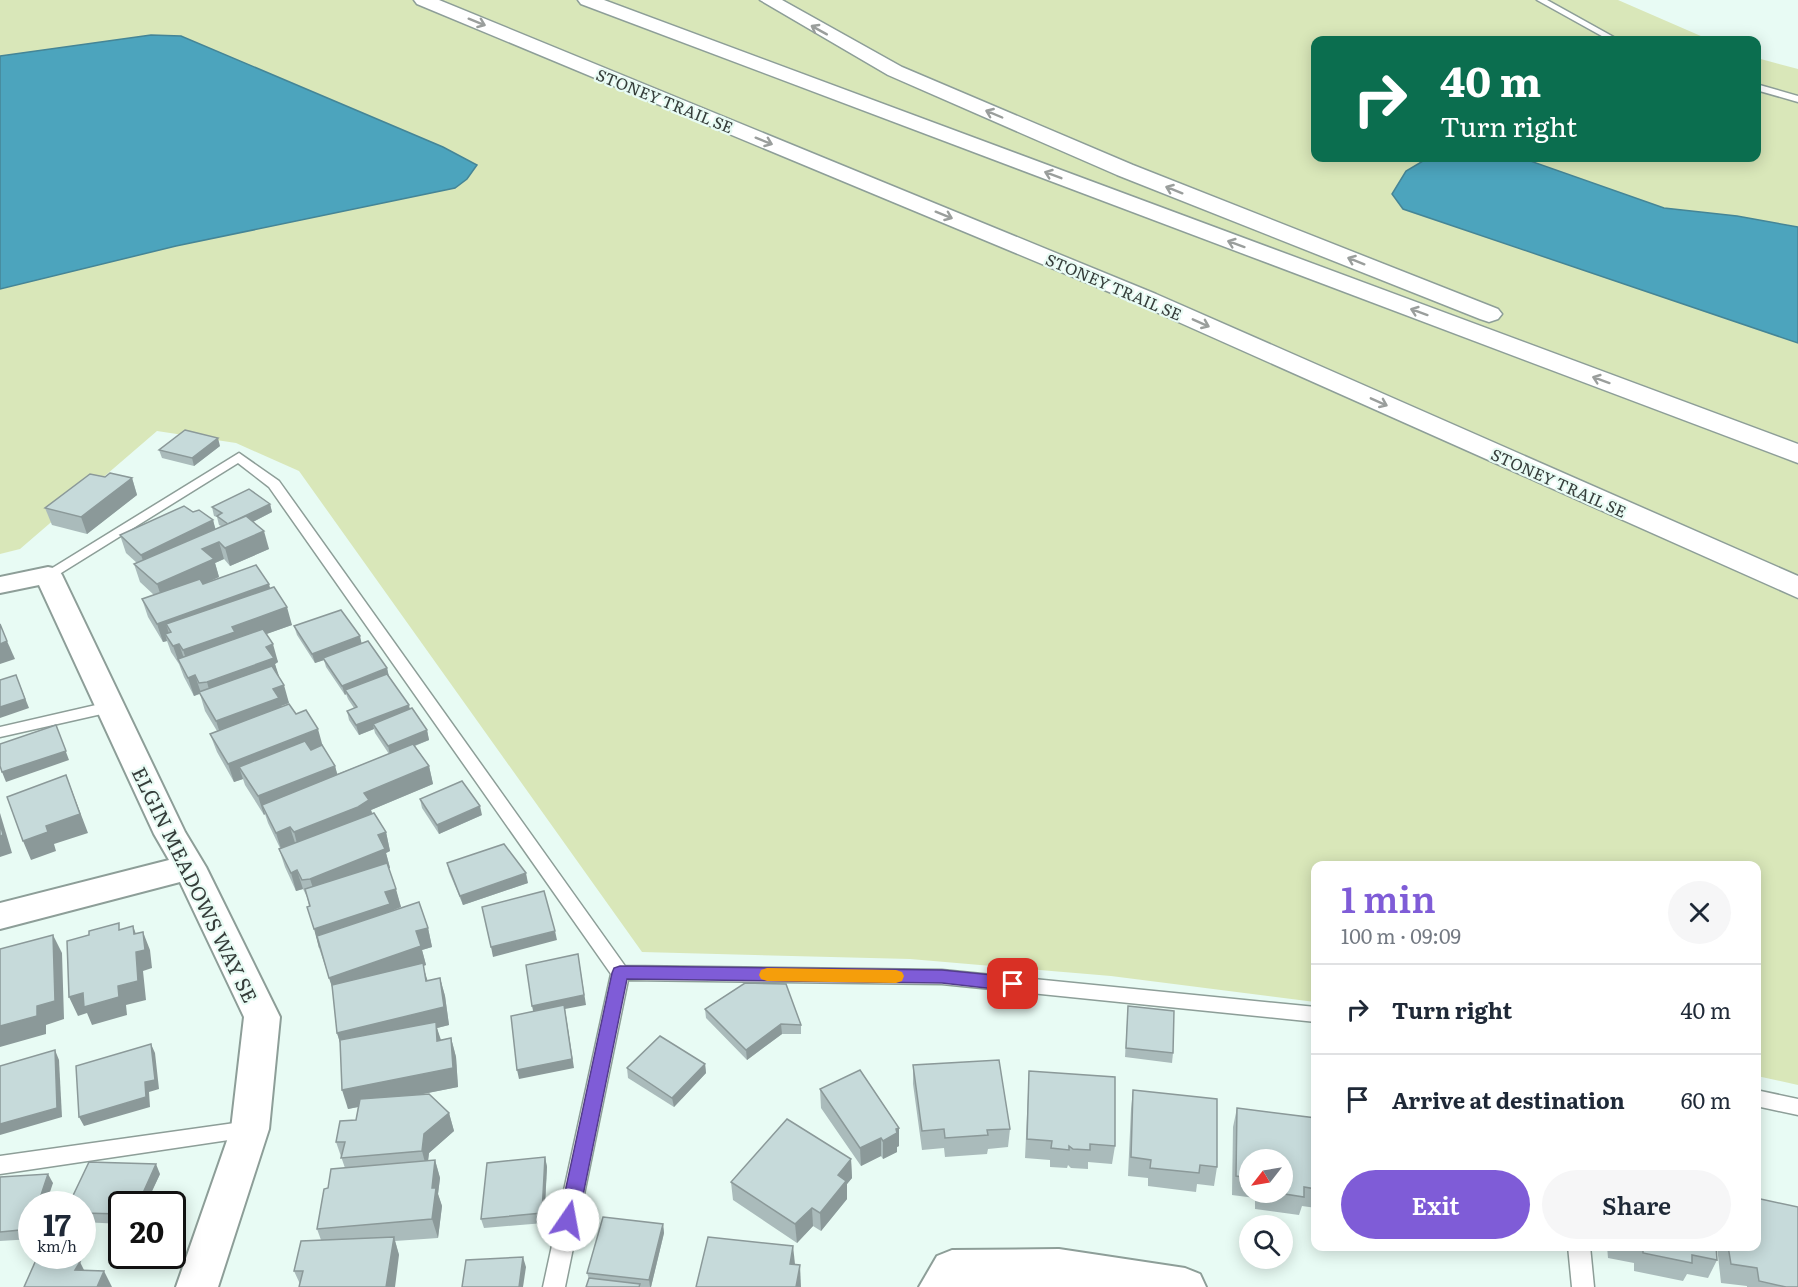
<!DOCTYPE html>
<meta charset="utf-8">
<style>
body{margin:0;font-family:Literata,serif;background:#f6f6f7;color:#1f2937;height:100vh;display:flex;flex-direction:column;font-size:22px;white-space:nowrap}
*{box-sizing:border-box;margin:0}
p{font-size:20px;color:#747a83}
.icon{flex:none;width:33px;height:33px;fill:none;stroke:currentColor;stroke-width:2;stroke-linecap:round;stroke-linejoin:round}
.map{position:relative;flex:1;overflow:hidden}
.sheet{position:absolute;left:1311px;top:861px;width:450px;height:390px;display:flex;flex-direction:column;background:#fff;border-radius:12px;box-shadow:0 3px 15px #0003}
.sheet>*{flex:none}
.top-card{position:absolute;left:1311px;top:36px;width:450px;height:126px;border-radius:12px;box-shadow:0 3px 15px #0003;background:#0b6e4f;color:#fff;overflow:hidden}
.needle{width:39px;rotate:239deg}
.buttons{position:absolute;left:1239px;top:1149px;display:grid;gap:12px}
.buttons a{display:grid;place-items:center;width:54px;height:54px;border-radius:50%;background:#fff;box-shadow:0 3px 15px #0003;font-size:30px}
.speed{position:absolute;left:18px;top:1191px;display:flex;gap:12px;font-size:30px;font-weight:700;text-align:center}
.speed>*{display:grid;place-content:center;width:78px;height:78px;border-radius:50%;background:#fff;box-shadow:0 3px 15px #0003;line-height:1}
.speed small{font-size:15px;font-weight:400}
.speed .limit{border:3px solid #111;border-radius:9px;background:#fff;color:#111}
.pin{position:absolute;display:grid;place-items:center;width:51px;height:51px;color:#fff;margin:-26px;border-radius:12px;box-shadow:0 3px 9px #0006}
.me{position:absolute;width:66px;margin:-33px;rotate:12deg;stroke-linejoin:round;filter:drop-shadow(0 0 4px #0008)}
.turn{display:flex;align-items:center;gap:21px;height:126px;padding:0 30px;font-size:27px}
.turn .icon{width:78px;height:78px;stroke-width:2.5}
.turn b{display:block;font-size:42px;line-height:51px}
.round{display:grid;place-items:center;flex:none;width:63px;height:63px;border-radius:32px;background:#f6f6f7}
.head{display:flex;align-items:center;justify-content:space-between;height:102px;padding:0 30px}
h1{font-size:36px;font-weight:600;line-height:45px;color:#7f5cd7}
.cta{display:flex;gap:12px;margin-top:auto;padding:12px 30px}
.cta a{flex:1;height:69px;border-radius:36px;background:#7f5cd7;color:#fff;font-size:24px;font-weight:600;line-height:69px;text-align:center}
.cta a+a{background:#f6f6f7;color:#1f2937}
ul{padding:0;list-style:none}
li{display:flex;align-items:center;gap:18px;height:90px;padding:0 30px;border-top:2px solid #e0e1e3}
li div{flex:1}
li b{display:block;font-size:22px}
li em{font-style:normal}
.map>svg:first-child{display:block}
.green{fill:#d9e7b9}
.water{fill:#4ca4bd;stroke:#458596;stroke-width:1.5}
.lines{fill:none;stroke-linecap:round;stroke-linejoin:round}
.lane-casing{stroke:#8d9e98;stroke-width:3}
.street-casing{stroke:#8d9e98;stroke-width:4}
.highway-casing{stroke:#8d9e98;stroke-width:3}
.lane{fill:#fff;fill-rule:evenodd}
.street{fill:#fff;fill-rule:evenodd}
.highway{fill:#fff;fill-rule:evenodd}
.wall{fill:#abb;fill-rule:evenodd}
.shaded-wall{fill:#8b9999}
.building{fill:#c6dada;stroke:#8b9999;stroke-width:1.5}
.oneway{stroke:#9a9e9c}
.route{fill:#7f5cd7;stroke:#533c8c;stroke-width:1.5}
.slow{fill:#f59e0b}
.labels{text-anchor:middle;dominant-baseline:central;stroke-width:4.5;stroke-linejoin:round;paint-order:stroke}
.far-street-label{font-size:16px;fill:#353d3a;stroke:#e8fbf4}
.street-label{font-size:20px;fill:#353d3a;stroke:#e8fbf4}
</style>
<div class="map">
<svg width="1798" height="1287" viewBox="0 0 1798 1287">
<rect width="100%" height="100%" fill="#e8fbf4"/>
<polygon class="green" points="0,0 1618,0 1710,40 1316,40 1316,158 1756,158 1757,58 1798,69 1798,1085 1757,1076 1756,866 1316,866 1315,1002 1111,976 910,959 642,952 299,471 236,443 157,431 20,549 0,554"/>
<g class="water">
<polygon points="151,35 181,36 443,147 477,165 467,179 455,188 176,246 0,289 0,56"/>
<polygon points="1428,158 1522,158 1664,208 1737,216 1798,227 1798,343 1403,209 1392,194 1406,171"/>
</g>
<g class="lines">
<g class="lane-casing">
<g id="lane">
<polygon points="1537,0 1547,0 1619,40 1609,40"/>
<polygon points="1756,84 1798,96 1798,102 1756,90"/>
<polygon points="239,453 279,481 625,966 942,970 1316,1007 1316,1022 942,984 628,980 565,1287 543,1287 611,974 269,487 238,463 53,578 48,579 41,575"/>
<polygon points="109,702 115,703 117,707 115,711 0,737 0,727"/>
<polygon points="1756,1090 1798,1099 1798,1115 1756,1106"/>
<polygon points="249,1121 256,1123 259,1129 256,1135 249,1137 0,1174 0,1156"/>
<polygon points="1568,1246 1590,1246 1594,1287 1572,1287"/>
</g>
</g>
<g class="street-casing">
<g id="street">
<polygon points="48,567 58,569 62,575 185,832 206,867 280,1017 269,1129 218,1287 176,1287 231,1129 244,1017 180,882 0,929 0,903 169,860 154,834 39,585 0,593 0,577"/>
<polygon points="1059,1249 1185,1268 1200,1274 1206,1287 919,1287 937,1256 952,1250"/>
</g>
</g>
<g class="highway-casing">
<g id="highway">
<polygon points="414,0 439,0 1156,294 1798,576 1798,598 1138,304 417,4"/>
<polygon points="578,0 604,0 1798,444 1798,463 581,4"/>
<polygon points="760,0 782,0 902,67 1133,165 1498,309 1502,314 1498,319 1489,322 1480,319 1117,175 888,75"/>
</g>
</g>
<use href="#lane" class="lane"/>
<use href="#street" class="street"/>
<use href="#highway" class="highway"/>
</g>
<g class="wall">
<polygon points="220,446 194,466 162,458 159,450"/>
<polygon points="105,477 132,478 137,495 87,534 52,525 45,508"/>
<polygon points="270,504 272,512 253,522 269,549 230,566 224,559 215,563 219,577 206,583 271,588 292,625 266,634 278,662 275,664 278,676 289,703 281,706 281,707 296,714 323,747 335,766 337,774 389,754 375,733 374,729 359,735 349,720 347,711 354,708 348,699 346,694 345,695 326,667 324,660 315,663 297,635 294,626 362,643 387,668 389,676 410,709 427,730 429,740 415,746 429,766 433,784 371,810 372,813 386,832 390,851 386,853 390,868 389,868 401,907 391,911 428,928 432,947 422,950 426,965 423,966 427,981 440,978 445,996 449,1025 437,1028 440,1040 451,1038 456,1057 458,1087 417,1095 449,1113 454,1131 429,1153 428,1160 435,1160 440,1178 438,1194 442,1206 438,1238 395,1241 399,1255 300,1284 294,1271 321,1240 317,1229 328,1188 345,1168 336,1142 356,1120 358,1107 348,1109 340,1043 337,1033 332,986 319,948 307,897 303,889 296,891 285,867 279,849 280,848 268,823 265,814 264,815 245,785 243,779 234,782 217,752 210,734 217,731 205,711 200,694 194,696 184,677 179,664 171,652 167,641 163,642 148,617 142,599 154,595 140,582 134,564 137,563 126,553 120,535 213,520 215,529 221,526 219,525 217,517 214,516 212,507"/>
<polygon points="420,799 482,815 439,834 422,808"/>
<polygon points="447,863 528,883 463,905 449,872"/>
<polygon points="1128,1006 1173,1053 1172,1063 1125,1057"/>
<polygon points="705,1009 801,1025 801,1034 782,1034 747,1060 706,1018"/>
<polygon points="705,1064 706,1073 674,1107 628,1078 627,1068"/>
<polygon points="913,1065 1010,1129 1008,1147 988,1149 987,1154 945,1157 944,1148 922,1150 913,1084"/>
<polygon points="1029,1071 1115,1146 1112,1164 1088,1162 1088,1169 1071,1168 1068,1165 1067,1168 1050,1167 1050,1160 1025,1158"/>
<polygon points="820,1089 899,1146 897,1147 897,1152 883,1159 881,1156 861,1166 821,1108"/>
<polygon points="1133,1090 1217,1167 1214,1186 1197,1184 1196,1192 1148,1186 1148,1178 1128,1176 1131,1109"/>
<path d="M 1237,1108 L 1316,1118 L 1316,1208 L 1302,1206 L 1299,1215 L 1255,1209 L 1255,1198 L 1232,1195 L 1233,1127 ZM 1250,1160 L 1282,1192 L 1250,1192 Z"/>
<polygon points="545,1157 547,1167 544,1223 484,1228 481,1219"/>
<polygon points="851,1159 852,1178 847,1184 847,1199 821,1231 813,1226 797,1243 733,1200 731,1182"/>
<polygon points="160,1174 146,1204 122,1204 122,1224 82,1222 82,1204"/>
<polygon points="0,1177 53,1183 32,1204 32,1239 0,1241"/>
<polygon points="663,1224 664,1233 651,1287 586,1287 589,1279 587,1273"/>
<polygon points="1607,1246 1716,1246 1717,1260 1708,1278 1687,1274 1683,1281 1634,1271 1634,1263 1608,1258"/>
<polygon points="1717,1246 1756,1246 1798,1287 1747,1287 1747,1286 1721,1283"/>
</g>
<g class="shaded-wall">
<polygon points="218,438 220,446 194,466 192,458"/>
<polygon points="132,478 137,495 87,534 81,517"/>
<polygon points="270,504 272,512 231,533 228,524"/>
<polygon points="213,520 218,538 147,572 141,555"/>
<polygon points="264,531 269,549 230,566 225,548"/>
<polygon points="219,542 224,559 215,563 219,577 163,602 157,584 202,549"/>
<polygon points="269,584 274,602 171,632 166,624 171,639 165,634 167,641 163,642 157,624"/>
<polygon points="287,607 292,625 239,644 189,668 183,650 232,627"/>
<polygon points="360,636 362,645 323,658 324,660 315,663 312,654"/>
<polygon points="7,641 15,659 0,664 0,644"/>
<polygon points="179,644 185,661 178,660 173,646"/>
<polygon points="273,644 278,662 275,664 279,676 212,701 207,682 266,647"/>
<polygon points="387,668 389,678 345,690 346,694 345,695 342,686"/>
<polygon points="16,675 29,708 0,718 0,707"/>
<polygon points="195,675 201,693 194,696 188,678"/>
<polygon points="284,685 289,703 281,706 284,716 222,739 216,721 273,689"/>
<polygon points="409,705 411,714 373,724 374,729 359,735 356,725"/>
<polygon points="56,725 69,760 6,782 2,772"/>
<polygon points="318,729 323,747 239,767 243,779 234,782 228,764"/>
<polygon points="427,730 429,740 390,755 388,746"/>
<polygon points="335,766 340,784 262,805 265,814 264,815 258,796"/>
<polygon points="429,766 433,784 371,810 374,819 299,851 294,832 364,793"/>
<polygon points="66,775 88,833 54,844 56,851 31,860 23,841 46,826"/>
<polygon points="480,806 482,815 439,834 437,825"/>
<polygon points="0,813 12,853 0,857"/>
<polygon points="290,827 296,846 282,852 276,833"/>
<polygon points="386,832 390,851 386,853 390,868 316,897 310,879 378,835"/>
<polygon points="297,870 303,889 296,891 291,873"/>
<polygon points="526,873 528,883 463,905 460,896"/>
<polygon points="396,889 401,907 391,911 395,923 319,948 314,929 385,892"/>
<polygon points="133,926 140,945 143,932 150,950 152,968 143,971 146,1000 126,1005 127,1015 92,1025 87,1013 78,1016 69,997 83,993 118,986 134,934"/>
<polygon points="428,928 432,947 422,950 426,965 423,966 428,982 335,996 329,978 416,931"/>
<polygon points="555,931 557,940 493,957 491,947"/>
<polygon points="53,935 62,953 64,1019 46,1025 46,1034 0,1047 0,1026 37,1006"/>
<polygon points="578,954 586,1005 565,1009 574,1068 519,1079 517,1070 534,1015 532,1006"/>
<polygon points="440,978 445,996 449,1025 437,1028 441,1040 343,1052 337,1033"/>
<polygon points="781,1024 782,1034 747,1060 746,1050"/>
<polygon points="451,1038 456,1057 458,1087 348,1109 342,1090"/>
<polygon points="151,1044 155,1053 159,1089 149,1092 150,1107 84,1126 79,1117 145,1082"/>
<polygon points="55,1050 59,1060 62,1117 0,1135 0,1124"/>
<polygon points="705,1064 706,1073 674,1107 672,1098"/>
<polygon points="449,1113 454,1131 429,1153 427,1170 422,1151 424,1134"/>
<polygon points="899,1128 899,1146 897,1147 897,1152 883,1159 883,1141 896,1129"/>
<polygon points="881,1138 881,1156 861,1166 860,1148"/>
<polygon points="545,1157 547,1167 544,1223 542,1213"/>
<polygon points="851,1159 852,1178 847,1184 847,1199 821,1231 820,1213 838,1175"/>
<polygon points="435,1160 440,1178 438,1194 442,1206 438,1238 432,1219 432,1188"/>
<polygon points="156,1164 160,1174 146,1204 138,1204"/>
<polygon points="48,1174 53,1183 46,1204 38,1204"/>
<polygon points="812,1208 813,1226 797,1243 795,1224"/>
<polygon points="663,1224 664,1233 651,1287 650,1287 649,1280"/>
<polygon points="394,1237 399,1255 395,1287 386,1287"/>
<polygon points="793,1246 795,1264 790,1264"/>
<polygon points="523,1257 526,1267 523,1287 519,1287"/>
<polygon points="80,1262 89,1280 75,1270"/>
<polygon points="800,1265 801,1287 796,1287"/>
<polygon points="104,1271 112,1287 97,1287"/>
</g>
<g class="building">
<polygon points="185,430 218,438 192,458 159,450"/>
<polygon points="110,473 132,478 81,517 45,508 90,474 105,477"/>
<polygon points="249,489 270,504 228,524 217,516 222,513 212,507"/>
<polygon points="184,506 193,512 199,510 213,520 141,555 120,535"/>
<polygon points="246,516 264,531 225,548 219,542 202,549 214,559 157,584 134,564"/>
<polygon points="256,565 269,584 157,624 142,599 200,579 203,584"/>
<polygon points="274,587 287,607 232,627 235,632 183,650 179,644 173,646 165,634 171,632 166,624"/>
<polygon points="341,610 360,636 312,654 294,626"/>
<polygon points="0,624 7,641 0,644"/>
<polygon points="263,629 273,644 266,647 274,658 207,682 199,683 195,675 188,678 178,659"/>
<polygon points="368,641 387,668 342,686 323,658"/>
<polygon points="272,666 284,685 273,689 279,698 216,721 199,692"/>
<polygon points="387,674 409,705 356,725 347,711 357,707 345,690"/>
<polygon points="16,675 25,699 0,707 0,680"/>
<polygon points="289,704 296,714 306,710 318,729 228,764 210,734"/>
<polygon points="412,708 427,730 388,746 373,724"/>
<polygon points="56,725 66,751 2,772 0,766 0,744"/>
<polygon points="305,741 311,750 322,745 335,766 258,796 239,767"/>
<polygon points="413,744 429,766 364,793 369,800 358,807 294,832 290,827 276,833 262,805"/>
<polygon points="66,775 80,814 46,826 48,832 23,841 7,797"/>
<polygon points="462,781 480,806 437,825 420,799"/>
<polygon points="374,813 386,832 378,835 385,849 310,879 302,880 297,870 291,873 279,849"/>
<polygon points="0,823 3,835 0,836"/>
<polygon points="504,844 526,873 460,896 447,863"/>
<polygon points="387,863 396,889 385,892 390,904 314,929 307,907 310,906 305,889"/>
<polygon points="544,891 555,931 491,947 482,907"/>
<polygon points="419,902 428,928 416,931 421,946 329,978 317,936"/>
<polygon points="119,923 119,930 133,926 134,934 143,932 145,950 136,952 138,981 118,986 119,997 84,1007 83,993 69,997 67,941 89,935 89,931"/>
<polygon points="53,935 55,1001 37,1006 37,1016 0,1026 0,949"/>
<polygon points="578,954 584,995 532,1006 526,965"/>
<polygon points="423,963 426,981 440,978 444,1007 337,1033 332,985"/>
<polygon points="745,983 786,984 801,1025 781,1024 746,1050 705,1009"/>
<polygon points="564,1005 572,1059 517,1070 511,1016"/>
<polygon points="1128,1006 1174,1011 1173,1053 1126,1048"/>
<polygon points="436,1022 437,1041 451,1038 453,1068 342,1090 340,1040"/>
<polygon points="660,1036 705,1064 672,1098 627,1068"/>
<polygon points="151,1044 155,1080 145,1082 146,1097 79,1117 76,1066"/>
<polygon points="55,1050 57,1108 0,1124 0,1066"/>
<polygon points="999,1060 1010,1129 987,1130 988,1135 945,1138 944,1129 922,1131 913,1065"/>
<polygon points="860,1070 899,1128 896,1129 897,1133 883,1141 881,1138 860,1148 820,1089"/>
<polygon points="1029,1071 1115,1077 1115,1146 1090,1144 1090,1150 1073,1149 1069,1146 1069,1150 1051,1148 1052,1141 1027,1139"/>
<polygon points="1133,1090 1217,1099 1217,1167 1200,1165 1199,1173 1150,1168 1151,1160 1131,1157"/>
<polygon points="429,1094 449,1113 424,1134 422,1151 341,1158 345,1142 336,1142 340,1121 356,1120 360,1099"/>
<polygon points="1237,1108 1316,1118 1316,1189 1304,1187 1304,1197 1272,1192 1282,1192 1282,1160 1250,1160 1250,1178 1236,1176"/>
<polygon points="787,1119 851,1159 838,1175 846,1181 820,1213 812,1208 795,1224 731,1182"/>
<polygon points="545,1157 542,1213 481,1219 487,1163"/>
<polygon points="435,1160 432,1188 436,1188 432,1219 317,1229 324,1189 328,1188 331,1169"/>
<polygon points="89,1162 156,1164 138,1204 122,1204 122,1214 82,1213 82,1204 69,1204"/>
<polygon points="48,1174 38,1204 32,1204 32,1223 30,1229 0,1232 0,1177"/>
<polygon points="1756,1198 1798,1207 1798,1287 1786,1287 1759,1281 1757,1268 1731,1264 1728,1246 1756,1246"/>
<polygon points="603,1217 663,1224 649,1280 587,1273"/>
<polygon points="394,1237 386,1287 299,1287 303,1271 294,1271 301,1241"/>
<polygon points="708,1237 793,1246 790,1264 800,1265 796,1287 696,1287"/>
<polygon points="1643,1246 1716,1246 1717,1260 1692,1255 1692,1263 1643,1253"/>
<polygon points="523,1257 519,1287 462,1287 466,1260"/>
<polygon points="36,1260 80,1262 75,1270 104,1271 97,1287 24,1287"/>
<polygon points="589,1278 640,1284 639,1287 586,1287"/>
</g>
<defs><path id="oneway-shaft" d="M-6 0H5M1.5-3L5.5 0L1.5 3" fill="none" stroke-width="1.6" stroke-linecap="round" stroke-linejoin="round" transform="scale(1.5)"/></defs>
<g class="oneway">
<use href="#oneway-shaft" transform="translate(477 22) rotate(22)"/>
<use href="#oneway-shaft" transform="translate(819 30) rotate(-151)"/>
<use href="#oneway-shaft" transform="translate(994 114) rotate(-157)"/>
<use href="#oneway-shaft" transform="translate(764 141) rotate(22)"/>
<use href="#oneway-shaft" transform="translate(1053 175) rotate(-159)"/>
<use href="#oneway-shaft" transform="translate(1174 190) rotate(-158)"/>
<use href="#oneway-shaft" transform="translate(944 215) rotate(22)"/>
<use href="#oneway-shaft" transform="translate(1236 244) rotate(-160)"/>
<use href="#oneway-shaft" transform="translate(1356 261) rotate(-158)"/>
<use href="#oneway-shaft" transform="translate(1419 312) rotate(-160)"/>
<use href="#oneway-shaft" transform="translate(1201 323) rotate(24)"/>
<use href="#oneway-shaft" transform="translate(1601 380) rotate(-160)"/>
<use href="#oneway-shaft" transform="translate(1379 402) rotate(24)"/>
</g>
<polygon class="route" points="620,966 942,970 1013,977 1019,979 1021,984 1019,989 1013,991 942,983 627,979 578,1220 575,1226 568,1228 562,1226 559,1220 612,973 614,968"/>
<polygon class="slow" points="767,968 896,970 902,972 904,976 902,981 896,983 767,981 761,979 759,975 761,970"/>
<g class="labels">
<g class="far-street-label">
<text transform="translate(665 100) rotate(22)">STONEY TRAIL SE</text>
<text transform="translate(1114 286) rotate(23)">STONEY TRAIL SE</text>
<text transform="translate(1559 482) rotate(24)">STONEY TRAIL SE</text>
</g>
<g class="street-label">
<text transform="translate(196 884) rotate(64)">ELGIN MEADOWS WAY SE</text>
</g>
</g>
</svg>
<div class="buttons">
<a><svg class="needle" viewBox="-14 -14 28 28"><path d="M0-13l5 13h-10z" fill="#e53935"/><path d="M0 13l5-13h-10z" fill="#747a83"/></svg></a>
<a><svg class="icon" aria-label="search" viewBox="0 0 24 24"><circle cx="10" cy="10" r="6"/><path d="M15 15l6 6"/></svg></a>
</div>
<div class="speed"><div>17<small>km/h</small></div><div class="limit">20</div></div>
<div class="pin" style="left:1013px;top:984px;background:#d93025"><svg class="icon" aria-label="arrive" viewBox="0 0 24 24"><path d="M6 21V4h12l-3 4 3 4H6"/></svg></div>
<svg class="me" style="left:568px;top:1220px" viewBox="-20 -20 40 40"><circle r="19" fill="#fff"/><path d="M0-13L10 11 0 6-10 11z" fill="#7f5cd7"/></svg>
<div class="top-card">
<div class="turn"><svg class="icon" aria-label="right" viewBox="0 0 24 24"><path d="M7 20v-9h11M14 6l5 5-5 5"/></svg><div><b>40 m</b>Turn right</div></div>
</div>
<section class="sheet">
<div class="head"><div><h1>1 min</h1><p>100 m · 09:09</p></div><a class="round"><svg class="icon" aria-label="close" viewBox="0 0 24 24"><path d="M6 6l12 12M18 6L6 18"/></svg></a></div>
<ul>
<li><svg class="icon" aria-label="right" viewBox="0 0 24 24"><path d="M7 20v-9h11M14 6l5 5-5 5"/></svg><div><b>Turn right</b></div><em>40 m</em></li>
<li><svg class="icon" aria-label="arrive" viewBox="0 0 24 24"><path d="M6 21V4h12l-3 4 3 4H6"/></svg><div><b>Arrive at destination</b></div><em>60 m</em></li>
</ul>
<div class="cta"><a>Exit</a><a>Share</a></div>
</section>
</div>
